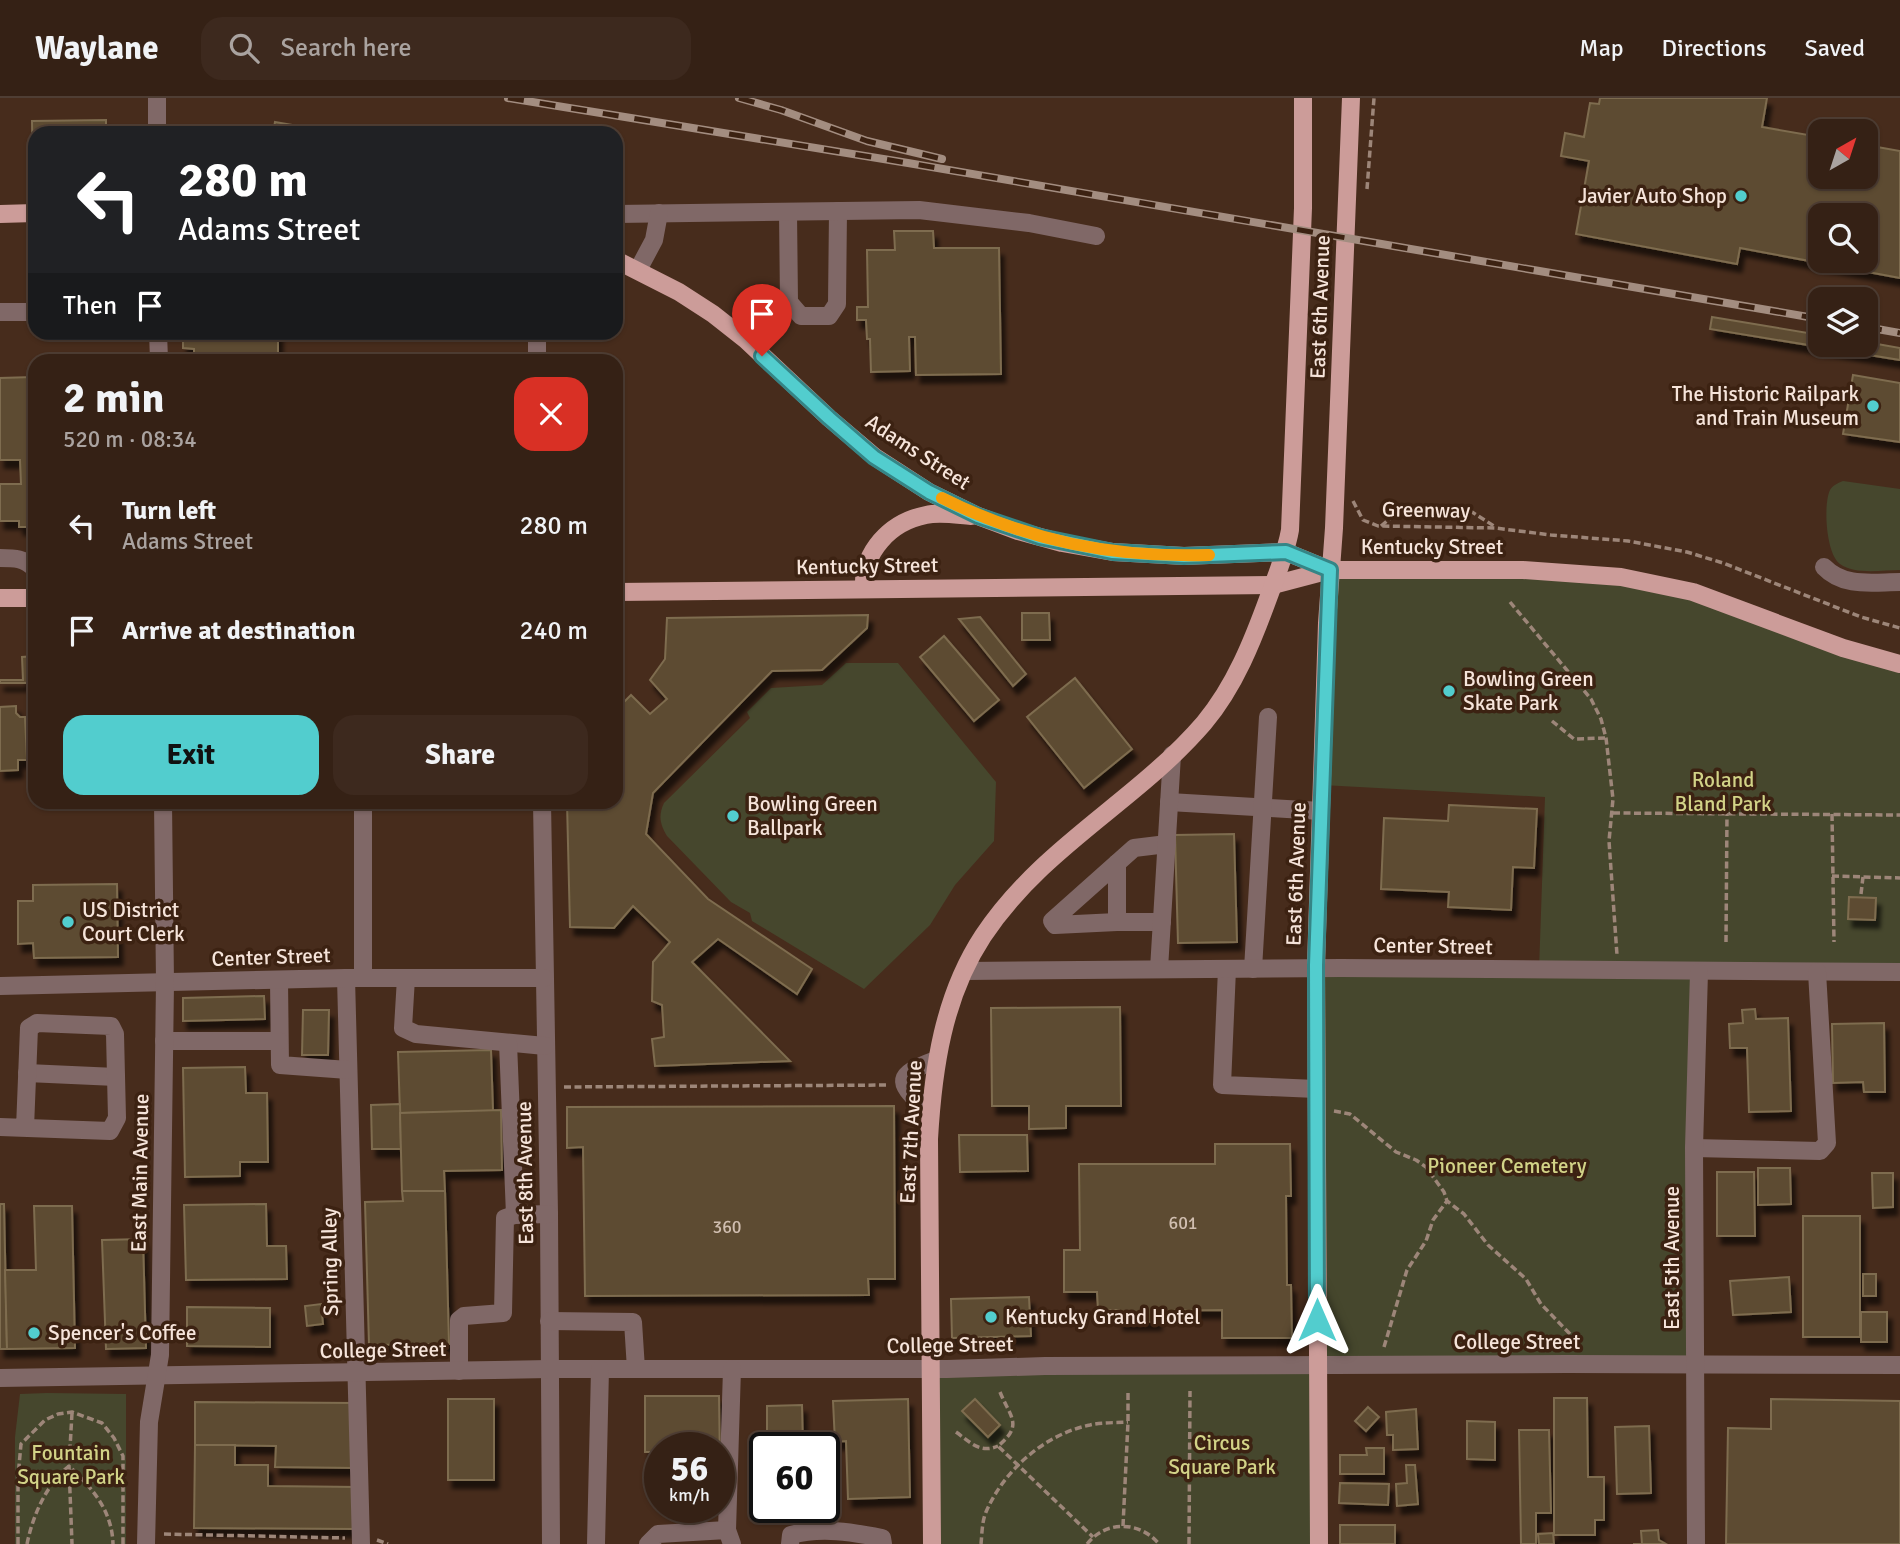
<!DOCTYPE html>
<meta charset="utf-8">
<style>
body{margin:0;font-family:Signika,sans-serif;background:#3d291e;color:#f1f3f6;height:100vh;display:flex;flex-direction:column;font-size:26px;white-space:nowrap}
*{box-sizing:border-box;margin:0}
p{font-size:23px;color:#aaa3a0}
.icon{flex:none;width:38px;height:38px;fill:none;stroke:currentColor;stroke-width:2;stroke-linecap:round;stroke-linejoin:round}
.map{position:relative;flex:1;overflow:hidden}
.sheet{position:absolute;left:28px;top:256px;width:595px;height:455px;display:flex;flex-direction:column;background:#352115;border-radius:21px;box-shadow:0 2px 5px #0004,0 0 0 2px #4f3e34}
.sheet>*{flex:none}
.top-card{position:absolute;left:28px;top:28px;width:595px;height:214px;border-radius:21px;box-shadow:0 2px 5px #0004,0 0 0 2px #4f3e34;background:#202124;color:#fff;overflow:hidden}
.needle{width:46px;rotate:39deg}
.controls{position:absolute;left:1808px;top:21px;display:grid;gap:14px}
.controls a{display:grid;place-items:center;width:70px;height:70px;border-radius:14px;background:#352115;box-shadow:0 2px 5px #0004,0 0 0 2px #4f3e34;font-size:35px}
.speed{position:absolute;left:644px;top:1334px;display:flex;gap:14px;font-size:35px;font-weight:700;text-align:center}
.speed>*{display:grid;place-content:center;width:91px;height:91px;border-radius:50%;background:#352115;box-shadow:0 2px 5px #0004,0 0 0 2px #4f3e34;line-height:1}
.speed small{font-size:18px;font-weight:400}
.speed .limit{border:4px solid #111;border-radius:10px;background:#fff;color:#111}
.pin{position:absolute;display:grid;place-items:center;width:60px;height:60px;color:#fff;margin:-72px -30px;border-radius:50% 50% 50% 0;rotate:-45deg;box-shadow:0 0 7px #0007}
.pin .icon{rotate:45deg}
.me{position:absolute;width:77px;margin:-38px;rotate:0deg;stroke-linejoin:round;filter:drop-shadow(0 0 5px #0008)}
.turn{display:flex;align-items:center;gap:24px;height:147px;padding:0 35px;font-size:32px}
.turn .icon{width:91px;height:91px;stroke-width:2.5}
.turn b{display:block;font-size:49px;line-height:60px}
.then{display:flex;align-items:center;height:66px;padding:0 35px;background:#0003;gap:14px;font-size:26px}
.round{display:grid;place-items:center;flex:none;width:74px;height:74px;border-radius:21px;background:#3d291e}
.overview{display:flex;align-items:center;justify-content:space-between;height:119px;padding:0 35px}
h1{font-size:42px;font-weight:700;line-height:52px}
.primary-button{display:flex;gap:14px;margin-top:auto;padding:14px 35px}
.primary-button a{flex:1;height:80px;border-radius:21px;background:#52cdce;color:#111;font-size:28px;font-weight:700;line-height:80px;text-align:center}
.primary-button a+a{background:#3d291e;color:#f1f3f6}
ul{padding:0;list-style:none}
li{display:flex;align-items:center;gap:21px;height:105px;padding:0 35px}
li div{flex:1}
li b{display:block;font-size:26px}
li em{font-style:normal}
header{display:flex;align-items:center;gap:42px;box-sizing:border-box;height:98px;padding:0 35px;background:#352115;border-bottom:2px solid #4f3e34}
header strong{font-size:33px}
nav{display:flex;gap:38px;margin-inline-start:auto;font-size:24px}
.search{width:490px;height:63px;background:#3d291e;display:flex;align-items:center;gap:18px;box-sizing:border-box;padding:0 24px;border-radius:21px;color:#aaa3a0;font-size:26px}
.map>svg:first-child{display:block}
.green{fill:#46472d}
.building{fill:#5d4c30;stroke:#7e6c4f;stroke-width:2;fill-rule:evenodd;filter:url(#shadow)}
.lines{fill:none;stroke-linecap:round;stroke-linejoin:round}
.path{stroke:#9d8679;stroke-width:3.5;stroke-dasharray:7 3.5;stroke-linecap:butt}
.minor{stroke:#806867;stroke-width:18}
.major{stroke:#cc9c99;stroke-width:18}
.rail-casing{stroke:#a38d80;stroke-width:8}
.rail{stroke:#3c2212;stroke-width:5;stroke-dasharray:16;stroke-linecap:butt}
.route-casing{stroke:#358586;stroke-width:18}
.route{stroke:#52cdce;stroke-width:12}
.slow{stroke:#f59e0b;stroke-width:12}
.poi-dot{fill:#52cdce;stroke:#3c2212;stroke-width:2.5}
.labels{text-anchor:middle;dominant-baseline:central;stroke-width:7;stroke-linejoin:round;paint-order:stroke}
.number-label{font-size:18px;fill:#d0beb0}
.poi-label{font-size:21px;fill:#f6e4da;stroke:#3c2212;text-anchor:start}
.street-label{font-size:21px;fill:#f6e4da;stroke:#3c2212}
.park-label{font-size:21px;fill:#d2d387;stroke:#3c2212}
</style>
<header>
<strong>Waylane</strong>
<div class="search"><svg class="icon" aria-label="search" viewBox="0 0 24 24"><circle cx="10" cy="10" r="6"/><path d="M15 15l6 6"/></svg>Search here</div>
<nav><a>Map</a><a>Directions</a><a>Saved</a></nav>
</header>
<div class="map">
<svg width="1900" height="1446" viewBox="0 0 1900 1446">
<defs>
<filter id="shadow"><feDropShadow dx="4.5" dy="8" stdDeviation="2" flood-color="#0009"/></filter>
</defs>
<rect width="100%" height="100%" fill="#472c1c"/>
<g class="green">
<path d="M 1843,383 L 1900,391 L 1900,472 C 1882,472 1855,477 1840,466 C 1826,456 1823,407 1830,392 C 1833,387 1838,385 1843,383 Z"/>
<polygon points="1330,472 1621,479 1900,565 1900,874 1699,873 1696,1268 1318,1267 1319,1446 932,1446 930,1271 1317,1267 1316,867 1539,872 1545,699 1322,687"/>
<path d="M 846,565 L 898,565 L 996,684 L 994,743 L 955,787 L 930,827 L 864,891 L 752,823 L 750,815 L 731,804 L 667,738 C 660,726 658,718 664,705 L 750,620 L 747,614 L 771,590 L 822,587 Z"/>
<polygon points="47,1295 126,1296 126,1446 15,1446 15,1339 20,1296"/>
</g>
<g class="building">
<path d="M 1600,0 L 1767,0 L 1762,29 L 1820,39 L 1820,79 L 1866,79 L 1866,47 L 1900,53 L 1900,180 L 1740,150 L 1737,166 L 1576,136 L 1589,63 L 1561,58 L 1565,35 L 1584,39 L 1590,5 L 1599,6 ZM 1820,117 L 1866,117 L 1866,163 L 1820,163 Z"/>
<polygon points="106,22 106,35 35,35 35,87 33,87 32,23"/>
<polygon points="275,24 316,31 315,35 273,35"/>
<polygon points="894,133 933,133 934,150 999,150 1001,276 916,277 915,239 909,239 910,273 871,274 870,241 867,241 866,222 857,222 857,209 868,209 867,152 895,152"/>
<polygon points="1712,219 1820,237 1820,247 1866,247 1866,244 1900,250 1900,262 1710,231"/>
<polygon points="183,234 278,234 278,262 194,262 194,251 183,250"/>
<polygon points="1853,277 1900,285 1900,344 1843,336"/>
<polygon points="33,279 33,295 35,295 35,437 32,437 32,429 19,429 19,423 0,423 0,386 21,386 20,362 0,362 0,280"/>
<polygon points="1022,515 1049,515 1050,542 1022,542"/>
<polygon points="868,517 867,530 822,572 772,573 653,695 646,736 708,801 812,871 797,896 718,841 692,864 790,963 655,968 652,941 664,939 662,907 652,903 653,864 670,844 633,808 614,830 570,829 567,704 616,704 616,612 631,597 650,616 667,601 650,582 665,561 667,520"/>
<polygon points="980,519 1026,576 1013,588 959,521"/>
<polygon points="944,538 999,602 974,623 920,559"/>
<polygon points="35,558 35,585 0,585 0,582 23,582 22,559"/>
<polygon points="1075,580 1132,651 1084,690 1027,619"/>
<polygon points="16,608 16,615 20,619 25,619 27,662 18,662 18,672 0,673 0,609"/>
<polygon points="1449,707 1537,711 1534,770 1513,769 1511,812 1448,809 1449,794 1381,791 1384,720 1448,723"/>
<polygon points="1234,736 1237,844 1178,845 1175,737"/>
<polygon points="117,786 118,859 34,860 33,845 18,846 18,803 33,803 33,787"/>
<polygon points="1849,799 1876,800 1875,822 1848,821"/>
<polygon points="264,898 265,921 183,923 183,900"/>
<polygon points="1120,909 1121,1008 1066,1008 1066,1030 1029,1031 1029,1008 992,1008 991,910"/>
<polygon points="1755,911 1756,921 1788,920 1791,1013 1749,1014 1747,950 1730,950 1729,926 1743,925 1742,912"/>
<polygon points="303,912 329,912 328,957 302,957"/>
<polygon points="1884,925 1885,994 1864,994 1863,984 1833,985 1832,926"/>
<polygon points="491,952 493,1013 400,1015 398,954"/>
<polygon points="245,969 246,995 267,995 268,1064 240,1064 240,1078 185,1079 183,970"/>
<polygon points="400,1006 401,1051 372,1051 371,1007"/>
<polygon points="894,1008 895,1181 868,1181 869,1197 585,1198 583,1049 567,1050 567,1009"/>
<polygon points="501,1012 502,1072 444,1073 445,1093 402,1093 400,1015"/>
<polygon points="959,1037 1027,1037 1028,1073 960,1074"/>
<polygon points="1215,1046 1290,1046 1291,1098 1286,1098 1287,1187 1291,1187 1292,1240 1222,1240 1222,1212 1157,1213 1157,1224 1119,1224 1119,1212 1098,1212 1097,1194 1064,1194 1064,1152 1080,1152 1079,1066 1215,1066"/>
<polygon points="1758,1070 1790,1070 1791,1106 1758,1107"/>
<polygon points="1717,1074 1754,1074 1755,1138 1717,1138"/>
<polygon points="1872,1075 1893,1075 1893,1109 1873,1110"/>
<polygon points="402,1093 445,1093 449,1246 369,1247 365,1104 403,1103"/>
<polygon points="0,1106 4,1106 7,1251 0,1251"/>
<polygon points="266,1106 267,1148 286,1148 287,1181 186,1182 184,1107"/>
<polygon points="34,1108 72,1108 75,1250 7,1251 5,1172 36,1172"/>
<rect x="1803" y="1118" width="57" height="121"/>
<polygon points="143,1141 146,1250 106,1251 102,1142"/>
<rect x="1863" y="1176" width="13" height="22"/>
<polygon points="1789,1179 1791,1214 1733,1217 1730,1183"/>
<polygon points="1029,1199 1031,1238 952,1240 951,1201"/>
<polygon points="321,1206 323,1226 307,1228 305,1208"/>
<polygon points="187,1209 270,1210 270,1249 187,1248"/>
<rect x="1861" y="1214" width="26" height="30"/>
<polygon points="645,1298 719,1298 720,1366 719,1349 660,1349 660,1354 645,1354"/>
<polygon points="1554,1300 1587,1300 1588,1379 1604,1379 1604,1422 1595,1422 1595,1437 1554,1437"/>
<rect x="448" y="1301" width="46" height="81"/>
<polygon points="908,1301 910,1399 848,1401 846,1343 835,1344 833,1303"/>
<polygon points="975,1301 1000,1327 988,1339 962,1313"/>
<polygon points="1771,1301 1900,1303 1900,1446 1726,1446 1728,1330 1771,1331"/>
<polygon points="195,1304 356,1305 355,1370 275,1369 276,1348 195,1347"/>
<polygon points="802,1307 803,1349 767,1349 767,1308"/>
<polygon points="1368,1309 1379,1319 1366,1333 1355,1323"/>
<polygon points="1416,1311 1418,1351 1393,1352 1393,1337 1387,1337 1386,1314"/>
<polygon points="1467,1323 1495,1324 1495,1362 1467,1361"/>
<polygon points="1649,1328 1651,1395 1617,1396 1615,1329"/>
<polygon points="1519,1332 1549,1332 1551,1415 1536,1415 1536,1446 1521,1446"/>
<polygon points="195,1347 235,1347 235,1367 268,1367 268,1388 358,1389 358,1431 194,1430"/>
<polygon points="1366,1350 1384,1350 1384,1376 1340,1376 1340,1357 1367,1357"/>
<polygon points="1406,1367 1415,1367 1418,1406 1397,1408 1396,1386 1407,1385"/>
<polygon points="1340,1385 1389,1386 1388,1407 1339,1405"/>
<rect x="1340" y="1427" width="55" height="19"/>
<polygon points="1658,1432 1659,1442 1666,1446 1633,1446 1642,1446 1641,1433"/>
<polygon points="1553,1435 1554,1446 1539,1446 1538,1436"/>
</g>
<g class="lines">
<g class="path">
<polyline points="1367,91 1374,0"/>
<polyline points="1353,403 1363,422 1378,428 1495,430 1551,437 1628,443 1687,454 1723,465 1861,519 1900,530"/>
<polyline points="1381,428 1399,413 1407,411 1462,411 1472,414 1494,428"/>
<polyline points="1510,504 1591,601 1601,621 1606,640 1613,701 1609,743 1617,857"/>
<polyline points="1552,623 1574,641 1606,640"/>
<polyline points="1613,715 1900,717"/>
<polyline points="1832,716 1834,844"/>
<polyline points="1832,778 1900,780"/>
<polyline points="1861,796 1863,779"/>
<polyline points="1726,844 1727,715"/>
<polyline points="564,989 889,987"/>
<polyline points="1334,1013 1350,1016 1396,1054 1416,1062 1426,1069 1444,1094 1447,1103 1464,1116 1488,1147 1526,1181 1541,1206 1571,1237 1572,1246"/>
<polyline points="1384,1249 1407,1172 1426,1143 1433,1122 1447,1103"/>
<path d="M 1000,1294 C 1010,1319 1024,1327 998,1348 L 1093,1439"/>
<polyline points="72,1315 69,1368 72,1446"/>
<path d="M 956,1334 C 970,1344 980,1356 998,1348"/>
<polyline points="1123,1428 1128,1324 1128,1294"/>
<polyline points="164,1436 345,1440"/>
<polyline points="377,1442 388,1446"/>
<polyline points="18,1446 18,1379 21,1346 45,1322 58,1316 72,1314 102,1325 114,1340 123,1358 123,1446"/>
<path d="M 27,1446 C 33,1417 46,1387 69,1368 C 92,1390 112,1412 113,1446"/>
<path d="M 981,1446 C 982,1436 982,1423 986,1414 C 1004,1372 1045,1336 1090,1327 C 1102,1324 1116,1325 1128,1324"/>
<path d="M 1087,1446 C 1106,1422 1140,1423 1159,1446"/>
<polyline points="1189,1446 1190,1293"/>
</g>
<g class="minor">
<polyline points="157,35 157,0"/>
<polyline points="788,114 789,204 801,218 829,218 837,206 838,113"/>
<polyline points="616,116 919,112 1029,125 1096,138"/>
<polyline points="638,172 654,142 659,115"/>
<polyline points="0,214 35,214"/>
<polyline points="158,234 159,262"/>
<polyline points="537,234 537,262"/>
<path d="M 0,460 C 15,460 24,460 35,471"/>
<path d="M 1824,469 C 1844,490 1873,484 1900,484"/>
<polyline points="363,704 363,880"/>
<polyline points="542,704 549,1116 551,1446"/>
<polyline points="1169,704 1321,713"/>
<polyline points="1117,824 1117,765"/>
<polyline points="1162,824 1117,824 1055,827 1052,823 1134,750 1167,746"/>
<polyline points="1159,871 1172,657"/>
<polyline points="1227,871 1222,987 1316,991"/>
<polyline points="1253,871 1268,619"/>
<polyline points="965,873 1341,870 1900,874"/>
<polyline points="346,880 361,1446"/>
<polyline points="406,880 403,930 416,936 545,948"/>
<polyline points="279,882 280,967 348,972"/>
<polyline points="0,888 346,880 544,880"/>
<polyline points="164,943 279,943"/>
<polyline points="508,945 515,1117"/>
<polyline points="27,975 116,979"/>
<path d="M 930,1016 C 902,986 887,980 936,962"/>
<polyline points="0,1029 110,1033 117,1020 115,936 111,928 37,925 29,930 25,1030"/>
<polyline points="1694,1050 1820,1053 1827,1045 1817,874"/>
<polyline points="549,1223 633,1224 636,1271"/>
<polyline points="459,1273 459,1222 464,1218 503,1215 505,1120 515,1117 549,1116"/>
<polyline points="0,1280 549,1271 947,1271 1045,1268 1567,1266 1900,1267"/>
<polyline points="727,1432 732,1271"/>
<polyline points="146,1446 149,1324 160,1257 165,885 163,704"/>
<polyline points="596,1446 600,1271"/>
<polyline points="648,1446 658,1436 727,1432 732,1446"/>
<path d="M 790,1446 L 791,1437 C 821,1429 852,1434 882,1440 L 883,1446"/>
<polyline points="1696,1446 1694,1050 1699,874"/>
</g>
<g class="major">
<polyline points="0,116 35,115"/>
<polyline points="616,162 679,194 713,216 746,242 829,320 875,359 929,394 978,418 1018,433 1062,445 1113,454 1184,458 1286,454 1330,472"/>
<path d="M 864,491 C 862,454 890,424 926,417 C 940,414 957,417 971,418"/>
<polyline points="616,494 1273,487 1330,472 1523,472 1621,479 1693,494 1843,550 1900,566"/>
<polyline points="0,500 35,500"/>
<path d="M 932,1446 L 929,1041 C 933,971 943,899 983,838 C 1043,748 1136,704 1204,625 C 1235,588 1253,542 1269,498 C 1277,476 1286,455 1290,432 L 1303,110 L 1303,0"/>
<polyline points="1319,1446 1316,867 1327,525 1334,430 1351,0"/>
</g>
<g class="rail-casing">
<g id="rail">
<polyline points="508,0 908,65 1820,221"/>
<polyline points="739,0 781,12 867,43 942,61"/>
<polyline points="1866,229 1900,235"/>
</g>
</g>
<use href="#rail" class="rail"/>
</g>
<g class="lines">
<g class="route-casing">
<polyline id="route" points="762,258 829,320 874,359 929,394 978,418 1040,439 1113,454 1184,458 1286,454 1330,472 1316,867 1317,1222"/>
</g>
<use href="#route" class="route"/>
<path class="slow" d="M 942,400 C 1028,443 1113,460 1209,457"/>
</g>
<g class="poi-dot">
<circle cx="1741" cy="98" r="7"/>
<circle cx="1873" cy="308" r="7"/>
<circle cx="1449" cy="593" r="7"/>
<circle cx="733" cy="718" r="7"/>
<circle cx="68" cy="824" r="7"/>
<circle cx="991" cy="1219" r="7"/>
<circle cx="34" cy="1235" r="7"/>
</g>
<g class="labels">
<g class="number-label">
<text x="1183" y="1125">601</text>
<text x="727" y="1129">360</text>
</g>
<g class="poi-label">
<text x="1727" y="98" text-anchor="end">Javier Auto Shop</text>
<text x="1859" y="296" text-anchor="end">The Historic Railpark<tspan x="1859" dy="24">and Train Museum</tspan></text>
<text x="1463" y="581">Bowling Green<tspan x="1463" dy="24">Skate Park</tspan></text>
<text x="747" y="706">Bowling Green<tspan x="747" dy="24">Ballpark</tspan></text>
<text x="82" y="812">US District<tspan x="82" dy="24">Court Clerk</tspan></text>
<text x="1005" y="1219">Kentucky Grand Hotel</text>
<text x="48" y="1235">Spencer's Coffee</text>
</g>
<g class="street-label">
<text transform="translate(1320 209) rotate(-88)">East 6th Avenue</text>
<text transform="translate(918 354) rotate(33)">Adams Street</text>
<text transform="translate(1426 412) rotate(1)">Greenway</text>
<text x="1432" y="449">Kentucky Street</text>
<text transform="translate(867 468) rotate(-1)">Kentucky Street</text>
<text transform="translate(1296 776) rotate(-88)">East 6th Avenue</text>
<text transform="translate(1433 848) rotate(1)">Center Street</text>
<text transform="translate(271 859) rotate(-2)">Center Street</text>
<text transform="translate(911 1034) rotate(-87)">East 7th Avenue</text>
<text transform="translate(140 1075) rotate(-89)">East Main Avenue</text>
<text transform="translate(525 1075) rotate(-91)">East 8th Avenue</text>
<text transform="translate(1672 1160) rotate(-90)">East 5th Avenue</text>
<text transform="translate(330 1164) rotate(-91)">Spring Alley</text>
<text x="1517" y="1244">College Street</text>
<text transform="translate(950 1247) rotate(-1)">College Street</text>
<text transform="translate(383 1252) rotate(-1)">College Street</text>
</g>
<g class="park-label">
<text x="1723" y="682">Roland<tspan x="1723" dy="24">Bland Park</tspan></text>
<text x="1507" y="1068">Pioneer Cemetery</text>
<text x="1222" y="1345">Circus<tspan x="1222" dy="24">Square Park</tspan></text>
<text x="71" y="1355">Fountain<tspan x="71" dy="24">Square Park</tspan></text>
</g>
</g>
</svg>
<div class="controls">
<a><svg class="needle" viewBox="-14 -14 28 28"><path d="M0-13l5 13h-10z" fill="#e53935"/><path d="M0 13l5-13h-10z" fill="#aaa3a0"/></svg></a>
<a><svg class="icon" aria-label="search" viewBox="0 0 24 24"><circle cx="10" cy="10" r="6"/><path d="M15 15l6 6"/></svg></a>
<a><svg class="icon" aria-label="layers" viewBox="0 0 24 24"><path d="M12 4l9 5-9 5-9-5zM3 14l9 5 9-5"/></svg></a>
</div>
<div class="speed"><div>56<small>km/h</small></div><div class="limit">60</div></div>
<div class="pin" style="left:762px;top:258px;background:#d93025"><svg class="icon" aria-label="arrive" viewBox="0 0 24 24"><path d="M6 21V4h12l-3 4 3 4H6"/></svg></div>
<svg class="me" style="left:1317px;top:1222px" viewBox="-20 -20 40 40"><path d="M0-17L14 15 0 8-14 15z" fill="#52cdce" stroke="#fff" stroke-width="4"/></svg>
<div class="top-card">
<div class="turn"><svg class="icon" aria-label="left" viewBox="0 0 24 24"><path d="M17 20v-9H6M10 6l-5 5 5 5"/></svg><div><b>280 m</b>Adams Street</div></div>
<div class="then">Then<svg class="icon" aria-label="arrive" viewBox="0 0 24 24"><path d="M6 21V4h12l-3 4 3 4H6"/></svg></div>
</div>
<section class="sheet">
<div class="overview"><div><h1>2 min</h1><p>520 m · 08:34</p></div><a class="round" style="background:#d93025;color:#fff"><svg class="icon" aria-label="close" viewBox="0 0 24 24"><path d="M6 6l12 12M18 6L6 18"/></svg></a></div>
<ul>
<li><svg class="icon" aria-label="left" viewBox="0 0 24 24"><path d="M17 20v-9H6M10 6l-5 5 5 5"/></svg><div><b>Turn left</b><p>Adams Street</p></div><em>280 m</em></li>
<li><svg class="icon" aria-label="arrive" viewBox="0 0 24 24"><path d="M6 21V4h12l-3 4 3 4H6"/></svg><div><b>Arrive at destination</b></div><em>240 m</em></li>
</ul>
<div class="primary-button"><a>Exit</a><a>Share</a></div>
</section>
</div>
